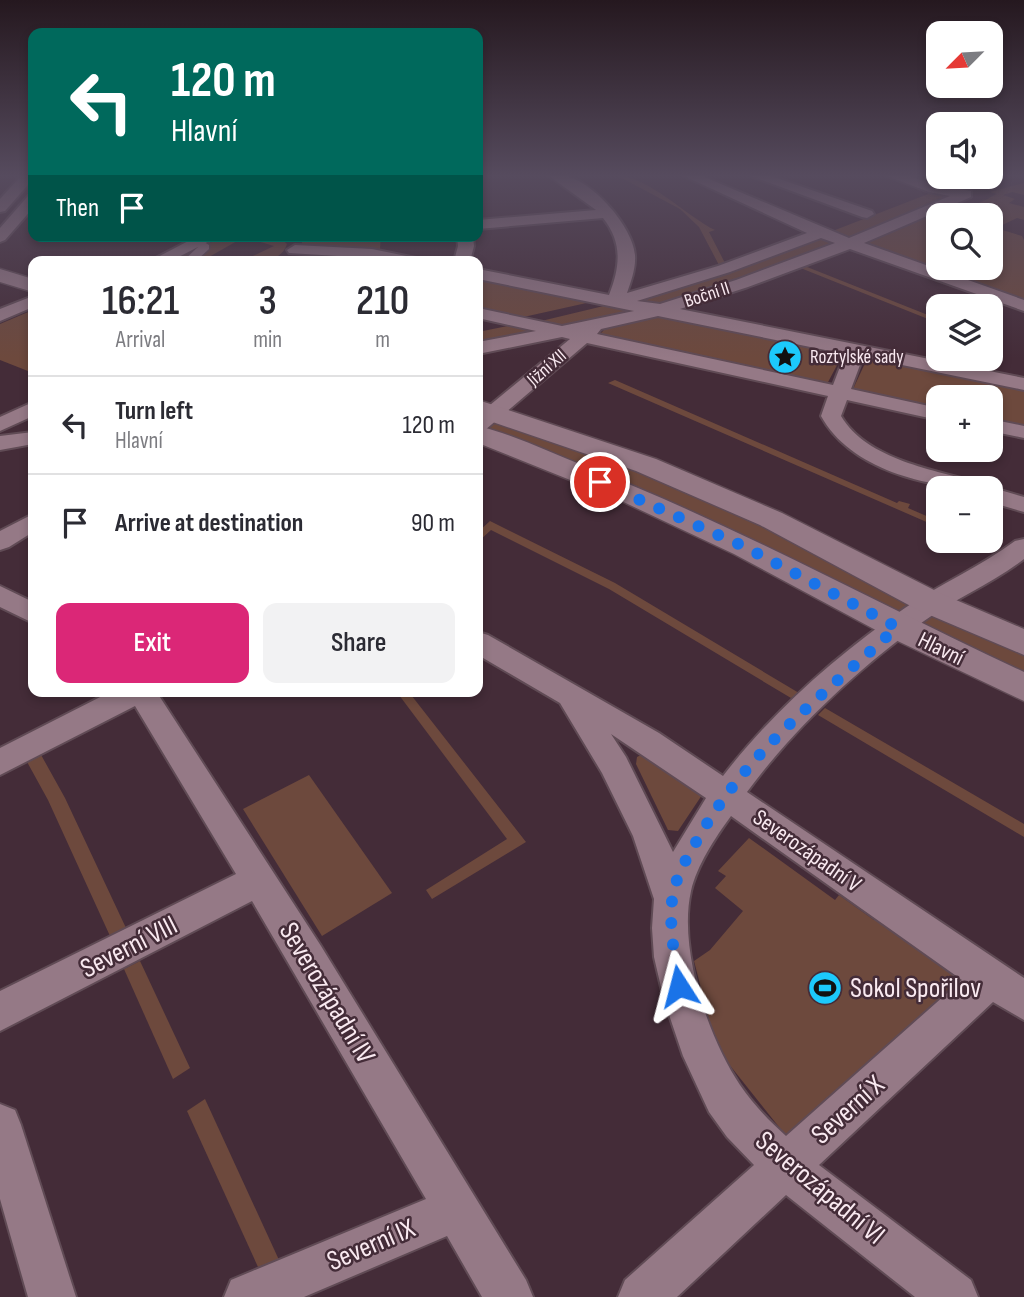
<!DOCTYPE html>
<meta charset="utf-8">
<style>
body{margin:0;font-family:"Sofia Sans Condensed",sans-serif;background:#f2f2f3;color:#2b2b33;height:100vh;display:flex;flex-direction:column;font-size:26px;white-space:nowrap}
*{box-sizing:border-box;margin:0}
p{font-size:23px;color:#7c7c81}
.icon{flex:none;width:38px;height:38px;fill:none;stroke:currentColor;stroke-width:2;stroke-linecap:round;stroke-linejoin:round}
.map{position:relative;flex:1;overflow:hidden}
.side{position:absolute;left:28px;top:256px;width:455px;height:441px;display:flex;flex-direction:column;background:#fff;border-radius:14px;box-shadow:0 4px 10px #0003}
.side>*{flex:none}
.banner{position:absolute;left:28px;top:28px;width:455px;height:214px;border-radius:14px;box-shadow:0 4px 10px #0003;background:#00695c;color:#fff;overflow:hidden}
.needle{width:46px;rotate:246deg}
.controls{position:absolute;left:926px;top:21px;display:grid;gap:14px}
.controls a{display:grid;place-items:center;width:77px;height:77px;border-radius:14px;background:#fff;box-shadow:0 4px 10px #0003;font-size:35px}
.pin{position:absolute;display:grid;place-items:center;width:60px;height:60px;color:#fff;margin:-30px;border:4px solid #fff;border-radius:50%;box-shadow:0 2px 7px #0007}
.me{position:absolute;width:77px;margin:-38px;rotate:351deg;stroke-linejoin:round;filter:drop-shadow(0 0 5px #0008)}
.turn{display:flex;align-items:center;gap:24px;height:147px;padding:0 28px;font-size:32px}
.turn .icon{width:91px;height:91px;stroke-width:2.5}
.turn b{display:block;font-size:49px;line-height:60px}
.then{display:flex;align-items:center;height:66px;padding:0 28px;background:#0003;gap:14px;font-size:26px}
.eta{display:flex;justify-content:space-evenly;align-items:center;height:119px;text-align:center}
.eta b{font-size:42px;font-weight:600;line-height:49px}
.cta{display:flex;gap:14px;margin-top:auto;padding:14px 28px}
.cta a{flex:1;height:80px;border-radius:14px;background:#db2777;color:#fff;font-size:28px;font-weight:600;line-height:80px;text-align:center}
.cta a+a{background:#f2f2f3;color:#2b2b33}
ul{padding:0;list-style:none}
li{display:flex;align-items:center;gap:21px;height:98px;padding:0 28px;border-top:2px solid #e1e1e2}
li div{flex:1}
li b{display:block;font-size:26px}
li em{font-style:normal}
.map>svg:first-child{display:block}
.green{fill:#6d493d;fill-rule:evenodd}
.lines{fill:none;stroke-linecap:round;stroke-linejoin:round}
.pedestrian-casing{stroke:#604b55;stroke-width:3}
.minor-casing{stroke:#604b55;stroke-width:4}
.tertiary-casing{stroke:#604b55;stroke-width:3}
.pedestrian{fill:#957986;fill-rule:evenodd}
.minor{fill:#957986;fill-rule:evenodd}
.tertiary{fill:#957986;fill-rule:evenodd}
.route{stroke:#1a73e8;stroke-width:12;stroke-dasharray:0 21.6}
.labels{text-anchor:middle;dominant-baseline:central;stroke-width:5;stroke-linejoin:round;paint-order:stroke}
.far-street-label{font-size:19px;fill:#f9e9f0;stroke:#442c38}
.far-poi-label{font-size:19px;fill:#f9e9f0;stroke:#442c38;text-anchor:start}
.street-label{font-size:23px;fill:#f9e9f0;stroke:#442c38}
.near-street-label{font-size:28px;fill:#f9e9f0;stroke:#442c38}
.near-poi-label{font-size:28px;fill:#f9e9f0;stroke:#442c38;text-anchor:start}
</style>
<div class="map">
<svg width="1024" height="1297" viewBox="0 0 1024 1297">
<rect width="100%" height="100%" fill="#442c38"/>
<g class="green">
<path d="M 618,176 C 648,176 689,218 715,230 L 709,232 L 726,265 L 720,267 L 699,227 L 680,209 Z"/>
<path d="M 1024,183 L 1024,195 L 1012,192 L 1003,195 L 1015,199 L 1009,203 L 1024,207 L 1024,220 L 1017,218 L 996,228 L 1022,236 L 1024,240 L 1024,299 L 860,241 L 957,203 C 975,209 986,199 997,194 L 990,192 ZM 938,215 L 990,215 L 990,268 L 938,268 Z"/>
<polygon points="936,191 954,196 848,239 830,232"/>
<path d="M 225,236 L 278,236 L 287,244 C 280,264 259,261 242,261 L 274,246 L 244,237 L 202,261 L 170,261 Z"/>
<polygon points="300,236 381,236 380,249 373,251 303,246"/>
<polygon points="819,238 832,244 747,279 661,306 637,301 636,299"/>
<polygon points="802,265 938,319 938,323 798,267"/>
<polygon points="478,279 591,302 519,318 478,309"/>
<polygon points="612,304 633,308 631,312 563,327 537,322"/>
<polygon points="33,310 33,373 0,360 0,324"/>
<polygon points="655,314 844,352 827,384 599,335 610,324"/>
<polygon points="513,325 534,330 533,333 478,345 478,332"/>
<polygon points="868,357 1024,389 1024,425 991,418 990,397 938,397 938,407 853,389"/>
<polygon points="615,380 897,503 899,501 910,504 908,508 938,521 938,527 608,383"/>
<polygon points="493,420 584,449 752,519 913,604 898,614 891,615 737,532 620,480 484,431"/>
<polygon points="490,521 615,583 799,693 791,698 609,589 491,530 478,542 478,532"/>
<polygon points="928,613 1024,654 1024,678 916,623"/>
<polygon points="396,691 408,691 526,842 432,899 426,890 507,839"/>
<polygon points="825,708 1024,824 1024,837 818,715"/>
<polygon points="647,752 704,792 678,831 668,830 636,764 637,757"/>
<polygon points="40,753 65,798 126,928 110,936 48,800 26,760"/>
<polygon points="309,775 392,893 322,936 243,809"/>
<polygon points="749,838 835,900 839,895 874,920 878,916 965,975 787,1137 728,1063 712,1031 694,961 710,950 743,911 715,888 726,876 718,871"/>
<polygon points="140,961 190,1068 173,1079 124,969"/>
<polygon points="205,1099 279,1260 258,1267 187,1111"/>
</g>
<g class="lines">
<g class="pedestrian-casing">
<g id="pedestrian">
<polygon points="281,236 300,236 282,240"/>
<polygon points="199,239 209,245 209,249 196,261 183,261 198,247 193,242"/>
</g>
</g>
<g class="minor-casing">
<g id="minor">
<polygon points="21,176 33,176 33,179 5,211 0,212 0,199"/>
<path d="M 549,176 C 554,176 560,175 565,176 C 593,181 633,227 635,255 C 636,268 631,281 627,293 L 718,266 L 807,233 L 684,176 L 702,176 L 849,238 L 950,196 L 929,192 L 887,176 L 908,176 L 936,185 L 971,191 L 971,197 L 864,243 L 1024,300 L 1024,311 L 850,249 L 748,287 L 680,309 L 1024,378 L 1024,390 L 863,357 L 851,389 L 938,408 L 938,420 L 847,400 L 841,416 C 867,460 935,470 980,483 L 983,488 C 927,488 850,469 821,416 L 828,396 L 587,343 L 485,430 L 478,432 L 478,415 L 570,339 L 562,337 L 478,354 L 478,342 L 536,331 L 478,318 L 478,308 L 562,326 L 634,311 L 478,279 L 478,269 L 609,295 C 620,267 623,243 603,218 L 478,229 L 478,220 L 596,210 ZM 821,238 L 835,243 L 736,280 L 660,304 L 637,301 L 730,272 ZM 658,316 L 845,354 L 833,385 L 597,334 L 601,329 Z"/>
<polygon points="751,176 771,176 872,211 874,214 867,218 862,217"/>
<polygon points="33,195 33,208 5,240 0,242 0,228 28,196"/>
<polygon points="198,236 219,236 171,261 150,261"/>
<polygon points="457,236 473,236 474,246 470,261 454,261 458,246"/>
<polygon points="295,245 372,249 416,258 418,261 289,253 287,250"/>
<polygon points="33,296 33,307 0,321 0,309"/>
<polygon points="33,402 33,416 0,431 0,417"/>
<polygon points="990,419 1024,426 1024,438 990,431"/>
<polygon points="33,432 33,444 0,450 0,436"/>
<polygon points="990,487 1024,497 1024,512 990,502 990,488 985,488"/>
<polygon points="33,514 33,532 9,547 0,550 0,531"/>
<path d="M 1024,539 L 1024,559 C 993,583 956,598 924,621 C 859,668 795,727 747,792 L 1024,978 L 1024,1020 L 993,1002 L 819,1165 L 971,1280 L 978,1297 L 915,1297 L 786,1195 L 677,1297 L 618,1297 L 625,1280 L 754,1165 L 727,1137 L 709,1112 L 683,1056 L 664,1000 L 654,957 L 652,928 L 654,899 L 633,836 L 602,773 L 560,703 L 478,655 L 478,632 L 488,635 L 659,733 L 723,776 C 772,712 839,653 905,608 C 940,584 980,567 1015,541 ZM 611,734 L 706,798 L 673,852 L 626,757 ZM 731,816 L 962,980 L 786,1136 C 769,1121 753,1104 740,1085 C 708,1037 678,949 691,891 C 697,865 715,838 731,816 Z"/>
<polygon points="0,586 33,602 33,623 0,607"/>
<polygon points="112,691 156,691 321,946 526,1280 533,1297 482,1297 447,1236 304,1297 224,1297 231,1280 426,1199 252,901 0,1031 0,991 236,874 135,706 0,775 0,748"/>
<polygon points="0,1104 15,1110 21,1125 76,1297 28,1297 0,1199"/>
</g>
</g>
<g class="tertiary-casing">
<g id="tertiary">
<polygon points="0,269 33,279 33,292 0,282"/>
<polygon points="478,400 656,459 782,513 942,594 1024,629 1024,655 918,610 760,525 636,471 478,417"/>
<path d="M 478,426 C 515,435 551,453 587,467 C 737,526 878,604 1024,672 L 1024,701 L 885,635 L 734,554 L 615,498 L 478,443 Z"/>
</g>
</g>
<use href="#pedestrian" class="pedestrian"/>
<use href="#minor" class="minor"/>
<use href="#tertiary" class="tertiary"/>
</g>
<linearGradient id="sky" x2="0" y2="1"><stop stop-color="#25181f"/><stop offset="0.49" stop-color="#564b5e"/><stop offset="1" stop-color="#564b5e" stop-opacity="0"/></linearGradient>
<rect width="1024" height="358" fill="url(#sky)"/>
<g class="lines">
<path class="route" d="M 600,482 L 745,547 L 897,627 C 820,699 749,748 696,842 C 686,859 674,880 672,901 C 669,929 675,958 679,986"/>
</g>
<defs>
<g id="sight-disc" transform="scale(1.75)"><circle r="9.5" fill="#1cc9fc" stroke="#442c38"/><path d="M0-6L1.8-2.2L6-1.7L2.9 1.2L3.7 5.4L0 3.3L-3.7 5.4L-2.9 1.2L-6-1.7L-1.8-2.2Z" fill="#111"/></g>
<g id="stadium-disc" transform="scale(1.75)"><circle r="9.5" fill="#1cc9fc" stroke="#442c38"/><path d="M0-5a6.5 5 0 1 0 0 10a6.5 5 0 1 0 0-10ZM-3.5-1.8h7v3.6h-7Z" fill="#111"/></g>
</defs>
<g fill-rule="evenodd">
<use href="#sight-disc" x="785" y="357"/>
<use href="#stadium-disc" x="825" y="988"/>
</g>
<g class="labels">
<g class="far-street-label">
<text transform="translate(707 295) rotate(-18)">Boční II</text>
<text transform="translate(547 368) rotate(-41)">Jižní XII</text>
</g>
<g class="far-poi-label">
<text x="810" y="357">Roztylské sady</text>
</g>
<g class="street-label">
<text transform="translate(941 649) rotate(26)">Hlavní</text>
<text transform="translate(807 851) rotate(35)">Severozápadní V</text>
</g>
<g class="near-street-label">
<text transform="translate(129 947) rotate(-27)">Severní VIII</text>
<text transform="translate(327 993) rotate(59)">Severozápadní IV</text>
<text transform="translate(848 1110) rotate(-42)">Severní X</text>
<text transform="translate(820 1188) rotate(40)">Severozápadní VI</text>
<text transform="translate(371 1245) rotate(-23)">Severní IX</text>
</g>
<g class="near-poi-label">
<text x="850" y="988">Sokol Spořilov</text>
</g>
</g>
</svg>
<div class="controls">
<a><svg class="needle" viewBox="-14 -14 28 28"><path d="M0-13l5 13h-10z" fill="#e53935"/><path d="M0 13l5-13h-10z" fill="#7c7c81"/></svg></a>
<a><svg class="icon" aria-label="sound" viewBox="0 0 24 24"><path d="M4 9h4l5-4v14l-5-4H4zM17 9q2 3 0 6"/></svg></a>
<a><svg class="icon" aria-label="search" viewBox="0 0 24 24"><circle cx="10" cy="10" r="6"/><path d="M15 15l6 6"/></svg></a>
<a><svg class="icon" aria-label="layers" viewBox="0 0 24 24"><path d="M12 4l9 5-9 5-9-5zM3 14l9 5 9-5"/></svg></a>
<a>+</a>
<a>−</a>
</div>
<div class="pin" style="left:600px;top:482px;background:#d93025"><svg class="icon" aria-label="arrive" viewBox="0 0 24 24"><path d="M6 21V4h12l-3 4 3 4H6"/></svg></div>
<svg class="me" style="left:679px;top:986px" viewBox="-20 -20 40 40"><path d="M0-17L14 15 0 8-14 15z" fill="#1a73e8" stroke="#fff" stroke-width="4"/></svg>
<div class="banner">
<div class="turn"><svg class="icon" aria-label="left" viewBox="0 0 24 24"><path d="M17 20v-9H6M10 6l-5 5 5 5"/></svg><div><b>120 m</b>Hlavní</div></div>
<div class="then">Then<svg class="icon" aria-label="arrive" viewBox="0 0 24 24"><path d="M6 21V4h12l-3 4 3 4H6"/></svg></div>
</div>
<section class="side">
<div class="eta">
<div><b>16:21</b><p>Arrival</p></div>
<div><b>3</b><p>min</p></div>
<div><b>210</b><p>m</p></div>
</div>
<ul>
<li><svg class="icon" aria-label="left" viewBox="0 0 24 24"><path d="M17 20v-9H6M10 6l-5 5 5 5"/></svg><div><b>Turn left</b><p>Hlavní</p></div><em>120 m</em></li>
<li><svg class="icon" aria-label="arrive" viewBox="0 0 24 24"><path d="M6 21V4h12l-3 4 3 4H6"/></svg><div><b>Arrive at destination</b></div><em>90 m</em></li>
</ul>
<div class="cta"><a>Exit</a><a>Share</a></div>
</section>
</div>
